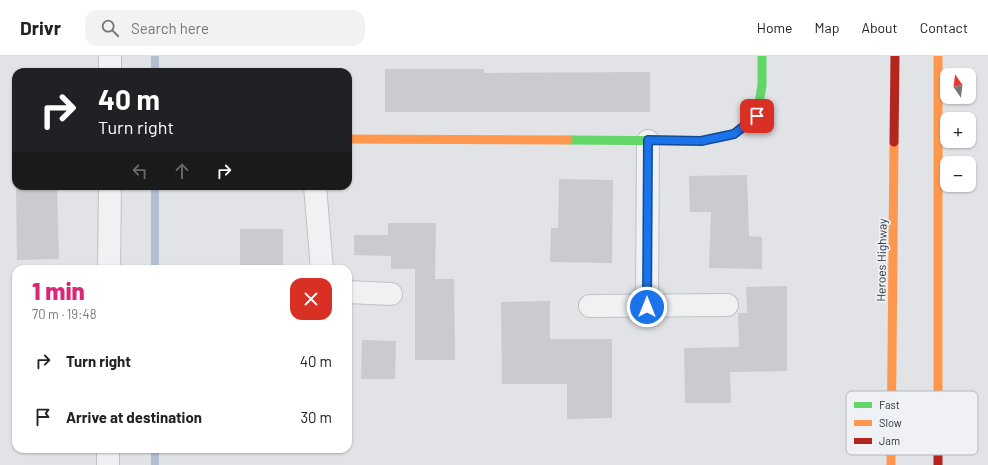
<!DOCTYPE html>
<meta charset="utf-8">
<style>
body{margin:0;font-family:Barlow,sans-serif;background:#f2f2f2;color:#222;height:100vh;display:flex;flex-direction:column;font-size:15px;white-space:nowrap}
*{box-sizing:border-box;margin:0}
p{font-size:13px;color:#767676}
.icon{flex:none;width:22px;height:22px;fill:none;stroke:currentColor;stroke-width:2;stroke-linecap:round;stroke-linejoin:round}
.map{position:relative;flex:1;overflow:hidden}
.side{position:absolute;left:12px;top:209px;width:340px;height:188px;display:flex;flex-direction:column;background:#fff;border-radius:12px;box-shadow:0 1px 3px #0004}
.side>*{flex:none}
.hud{position:absolute;left:12px;top:12px;width:340px;height:122px;border-radius:12px;box-shadow:0 1px 3px #0004;background:#202124;color:#fff;overflow:hidden}
.needle{width:26px;rotate:346deg}
.controls{position:absolute;left:940px;top:12px;display:grid;gap:8px}
.controls a{display:grid;place-items:center;width:36px;height:36px;border-radius:8px;background:#fff;box-shadow:0 1px 3px #0004;font-size:20px}
.pin{position:absolute;display:grid;place-items:center;width:34px;height:34px;color:#fff;margin:-17px;border-radius:8px;box-shadow:0 2px 6px #0006}
.me{position:absolute;width:44px;margin:-22px;rotate:0deg;stroke-linejoin:round;filter:drop-shadow(0 0 3px #0008)}
.turn{display:flex;align-items:center;gap:14px;height:84px;padding:0 20px;font-size:18px}
.turn .icon{width:52px;height:52px;stroke-width:2.5}
.turn b{display:block;font-size:28px;line-height:34px}
.lanes{display:flex;align-items:center;height:38px;padding:0 20px;background:#0003;justify-content:center;gap:20px;direction:ltr}
.lanes .off{opacity:.35}
.round{display:grid;place-items:center;flex:none;width:42px;height:42px;border-radius:12px;background:#f2f2f2}
.head{display:flex;align-items:center;justify-content:space-between;height:68px;padding:0 20px}
h1{font-size:24px;font-weight:800;line-height:30px;color:#db2777}
ul{padding:0;list-style:none}
li{display:flex;align-items:center;gap:12px;height:56px;padding:0 20px}
li div{flex:1}
li b{display:block;font-size:15px}
li em{font-style:normal}
header{display:flex;align-items:center;gap:24px;box-sizing:border-box;height:56px;padding:0 20px;background:#fff;border-bottom:1px solid #e0e0e0}
header strong{font-size:19px}
nav{display:flex;gap:22px;margin-inline-start:auto;font-size:14px}
.search{width:280px;height:36px;background:#f2f2f2;display:flex;align-items:center;gap:10px;box-sizing:border-box;padding:0 14px;border-radius:12px;color:#767676;font-size:15px}
.map>svg:first-child{display:block}
.lines{fill:none;stroke-linecap:round;stroke-linejoin:round}
.stream{stroke:#b2bfce;stroke-width:8}
.building{fill:#cacbce}
.street-casing{stroke:#c0c1c4;stroke-width:24}
.street{stroke:#f0f1f3;stroke-width:22}
.fast{stroke:#63d668;stroke-width:9}
.slow{stroke:#ff974d;stroke-width:9}
.jam{stroke:#b3261e;stroke-width:9}
.route-casing{stroke:#114b97;stroke-width:10}
.route{stroke:#1a73e8;stroke-width:7}
.labels{text-anchor:middle;dominant-baseline:central;stroke-width:3.5;stroke-linejoin:round;paint-order:stroke}
.street-label{font-size:12px;fill:#2a313d;stroke:#eff1f5}
.key{fill:#eff1f5;stroke:#b4b7be;stroke-width:1}
.key-label{font-size:11px;fill:#2a313d}
</style>
<header>
<strong>Drivr</strong>
<div class="search"><svg class="icon" aria-label="search" viewBox="0 0 24 24"><circle cx="10" cy="10" r="6"/><path d="M15 15l6 6"/></svg>Search here</div>
<nav><a>Home</a><a>Map</a><a>About</a><a>Contact</a></nav>
</header>
<div class="map">
<svg width="988" height="409" viewBox="0 0 988 409">
<rect width="100%" height="100%" fill="#e1e3e6"/>
<g class="lines">
<g class="stream">
<polyline points="155,16 155,0"/>
<polyline points="155,213 155,130"/>
<polyline points="155,409 155,393"/>
</g>
</g>
<g class="building">
<polygon points="385,13 484,13 484,17 650,16 650,56 385,56"/>
<polygon points="747,119 749,180 762,181 762,213 709,212 711,156 690,156 689,120"/>
<polygon points="559,123 613,124 612,207 550,206 551,172 558,172"/>
<polygon points="16,130 57,130 59,203 17,204"/>
<polygon points="388,167 436,167 435,223 454,223 455,304 415,304 415,213 391,213 391,200 354,199 354,179 388,179"/>
<rect x="240" y="173" width="43" height="37"/>
<polygon points="787,230 787,315 730,316 731,347 685,347 684,292 739,291 738,257 747,257 746,231"/>
<polygon points="550,245 550,283 612,283 612,362 567,363 567,328 502,328 501,246"/>
<polygon points="362,284 396,285 395,323 361,323"/>
</g>
<g class="lines">
<g class="street-casing">
<g id="street">
<polyline points="110,0 110,16"/>
<polyline points="315,130 322,213"/>
<polyline points="109,213 110,130"/>
<polyline points="348,236 391,238"/>
<polyline points="590,250 727,249"/>
<polyline points="647,251 648,85"/>
<polyline points="108,409 108,393"/>
</g>
</g>
<use href="#street" class="street"/>
<polyline class="fast" points="568,84 701,85 734,78 757,60 762,29 762,0"/>
<g class="slow">
<polyline points="938,0 938,344"/>
<polyline points="348,83 568,84"/>
<polyline points="891,409 894,86"/>
</g>
<g class="jam">
<polyline points="894,86 895,0"/>
<polyline points="938,344 938,409"/>
</g>
</g>
<g class="lines">
<g class="route-casing">
<polyline id="route" points="647,251 648,84 701,85 734,78 757,60"/>
</g>
<use href="#route" class="route"/>
</g>
<g class="labels">
<g class="street-label">
<text transform="translate(881 204) rotate(-89)">Heroes Highway</text>
</g>
</g>
<rect x="846" y="335" width="132" height="64" rx="6" class="key"/>
<rect x="854" y="346" width="18" height="6" fill="#63d668"/>
<rect x="854" y="364" width="18" height="6" fill="#ff974d"/>
<rect x="854" y="382" width="18" height="6" fill="#b3261e"/>
<g class="key-label">
<text x="879" y="353">Fast</text>
<text x="879" y="371">Slow</text>
<text x="879" y="389">Jam</text>
</g>
</svg>
<div class="controls">
<a><svg class="needle" viewBox="-14 -14 28 28"><path d="M0-13l5 13h-10z" fill="#e53935"/><path d="M0 13l5-13h-10z" fill="#767676"/></svg></a>
<a>+</a>
<a>−</a>
</div>
<div class="pin" style="left:757px;top:60px;background:#d93025"><svg class="icon" aria-label="arrive" viewBox="0 0 24 24"><path d="M6 21V4h12l-3 4 3 4H6"/></svg></div>
<svg class="me" style="left:647px;top:251px" viewBox="-20 -20 40 40"><circle r="17" fill="#1a73e8" stroke="#fff" stroke-width="3"/><path d="M0-11L8 9 0 5-8 9z" fill="#fff"/></svg>
<div class="hud">
<div class="turn"><svg class="icon" aria-label="right" viewBox="0 0 24 24"><path d="M7 20v-9h11M14 6l5 5-5 5"/></svg><div><b>40 m</b>Turn right</div></div>
<div class="lanes"><svg class="icon off" aria-label="left" viewBox="0 0 24 24"><path d="M17 20v-9H6M10 6l-5 5 5 5"/></svg><svg class="icon off" aria-label="ahead" viewBox="0 0 24 24"><path d="M12 20V5M6 11l6-6 6 6"/></svg><svg class="icon" aria-label="right" viewBox="0 0 24 24"><path d="M7 20v-9h11M14 6l5 5-5 5"/></svg></div>
</div>
<section class="side">
<div class="head"><div><h1>1 min</h1><p>70 m · 19:48</p></div><a class="round" style="background:#d93025;color:#fff"><svg class="icon" aria-label="close" viewBox="0 0 24 24"><path d="M6 6l12 12M18 6L6 18"/></svg></a></div>
<ul>
<li><svg class="icon" aria-label="right" viewBox="0 0 24 24"><path d="M7 20v-9h11M14 6l5 5-5 5"/></svg><div><b>Turn right</b></div><em>40 m</em></li>
<li><svg class="icon" aria-label="arrive" viewBox="0 0 24 24"><path d="M6 21V4h12l-3 4 3 4H6"/></svg><div><b>Arrive at destination</b></div><em>30 m</em></li>
</ul>
</section>
</div>
